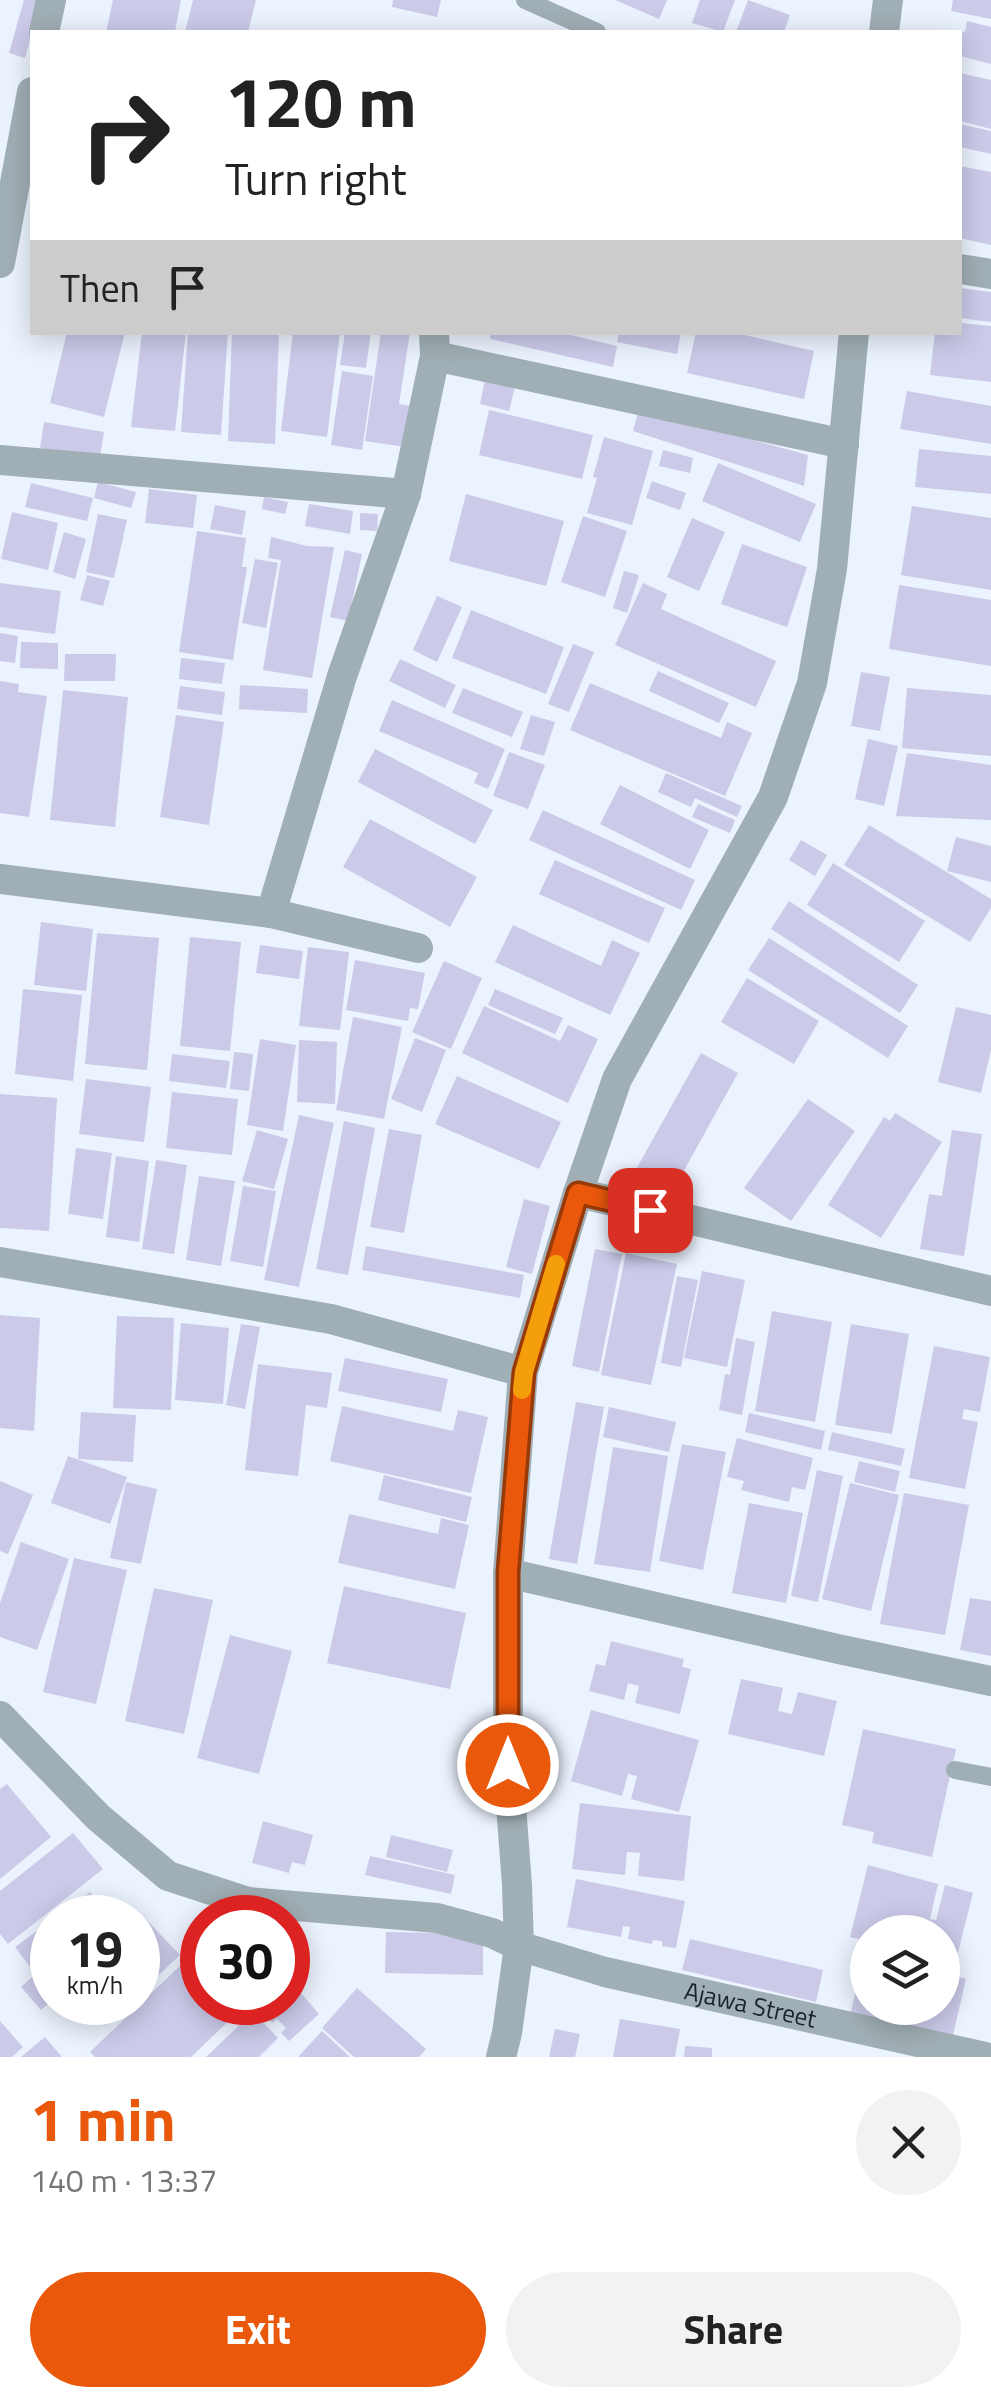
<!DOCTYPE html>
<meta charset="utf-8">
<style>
body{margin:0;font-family:"Titillium Web",sans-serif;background:#f2f2f2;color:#222;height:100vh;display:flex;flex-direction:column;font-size:38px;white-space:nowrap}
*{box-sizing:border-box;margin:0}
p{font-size:32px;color:#767676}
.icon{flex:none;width:55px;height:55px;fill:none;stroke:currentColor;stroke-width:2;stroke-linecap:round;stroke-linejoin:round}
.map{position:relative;height:2057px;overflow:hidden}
.side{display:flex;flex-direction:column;background:#fff;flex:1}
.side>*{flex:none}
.banner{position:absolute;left:30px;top:30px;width:932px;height:305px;border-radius:0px;box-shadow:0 5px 25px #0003;background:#fff;color:#222;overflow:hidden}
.controls{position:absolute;left:850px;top:1915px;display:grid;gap:20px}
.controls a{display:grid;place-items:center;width:110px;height:110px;border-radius:50%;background:#fff;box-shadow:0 5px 25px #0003;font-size:50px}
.speed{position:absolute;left:30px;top:1895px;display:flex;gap:20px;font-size:50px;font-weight:700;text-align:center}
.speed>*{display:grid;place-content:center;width:130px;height:130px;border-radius:50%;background:#fff;box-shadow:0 5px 25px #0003;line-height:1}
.speed small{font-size:25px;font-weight:400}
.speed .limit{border:15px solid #d22;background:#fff;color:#111}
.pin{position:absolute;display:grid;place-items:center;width:85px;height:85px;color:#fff;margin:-42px;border-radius:20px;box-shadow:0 5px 15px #0006}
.me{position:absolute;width:110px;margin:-55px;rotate:0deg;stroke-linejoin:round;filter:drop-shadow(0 0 8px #0008)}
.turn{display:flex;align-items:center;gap:35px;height:210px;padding:0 30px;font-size:45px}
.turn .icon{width:130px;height:130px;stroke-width:2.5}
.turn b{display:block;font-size:70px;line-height:85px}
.then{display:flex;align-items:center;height:95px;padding:0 30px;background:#0003;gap:20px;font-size:38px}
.round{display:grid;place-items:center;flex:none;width:105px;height:105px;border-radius:52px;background:#f2f2f2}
.headline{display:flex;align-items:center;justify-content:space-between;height:170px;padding:0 30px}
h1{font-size:60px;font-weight:700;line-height:75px;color:#ea580c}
.cta{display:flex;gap:20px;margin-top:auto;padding:20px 30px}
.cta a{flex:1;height:115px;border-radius:60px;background:#ea580c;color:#fff;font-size:40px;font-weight:700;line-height:115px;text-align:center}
.cta a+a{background:#f2f2f2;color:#222}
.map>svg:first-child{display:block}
.building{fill:#cbcae9}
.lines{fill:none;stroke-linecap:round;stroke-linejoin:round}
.service{stroke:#a0afb5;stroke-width:18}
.minor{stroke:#a0afb5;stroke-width:30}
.route-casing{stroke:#983908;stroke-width:25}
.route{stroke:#ea580c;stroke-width:18}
.slow{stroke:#f59e0b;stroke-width:18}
.labels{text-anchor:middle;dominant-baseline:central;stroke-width:8;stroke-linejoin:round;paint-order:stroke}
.street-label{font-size:25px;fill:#1b222b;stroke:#ebf3fe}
</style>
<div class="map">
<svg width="991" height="2057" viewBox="0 0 991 2057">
<rect width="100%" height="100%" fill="#ebf3fe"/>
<g class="building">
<polygon points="24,0 41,0 25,58 9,53"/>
<polygon points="113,0 181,0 175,32 106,32"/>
<polygon points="193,0 256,0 248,32 185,32"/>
<polygon points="393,0 441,0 437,17 392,7"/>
<polygon points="615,0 667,0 659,19"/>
<polygon points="700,0 735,0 723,32 692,23"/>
<polygon points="748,0 790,15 784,32 736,32"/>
<polygon points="953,0 991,0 991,19 951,11"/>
<polygon points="967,21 991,27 991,64 960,56 960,31 965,32"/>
<polygon points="960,73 991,80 991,129 960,121"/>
<polygon points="960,124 991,131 991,154 960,147"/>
<polygon points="960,166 991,172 991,245 960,238"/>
<polygon points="960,288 991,292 991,322 960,318"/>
<polygon points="960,323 991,326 991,382 930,375 935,332 960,332"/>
<polygon points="67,332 125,332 104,417 50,403"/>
<polygon points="142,332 186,332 175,431 131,427"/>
<polygon points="188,332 228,332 221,435 181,432"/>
<polygon points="232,332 279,332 275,444 228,441"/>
<polygon points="293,332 340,332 327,437 281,431"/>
<polygon points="345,332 371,332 366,368 340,365"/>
<polygon points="381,332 410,332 399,404 418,407 412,448 365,441"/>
<polygon points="491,332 558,332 617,346 613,367 490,339"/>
<polygon points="619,332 681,332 677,354 617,342"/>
<polygon points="696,332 732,332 814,351 804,399 687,373"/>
<polygon points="342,371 373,376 362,450 331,445"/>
<polygon points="485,380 515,387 509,411 480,404"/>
<polygon points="907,391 991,406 991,444 900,429"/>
<polygon points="639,409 808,455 804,486 633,431"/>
<polygon points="489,410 593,435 582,479 479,455"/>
<polygon points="44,422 104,432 100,457 40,448"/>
<polygon points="604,437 653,451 632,525 587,513 597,478 593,477"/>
<polygon points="919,449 991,456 991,494 915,487"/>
<polygon points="663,450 693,458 690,473 659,466"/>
<polygon points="718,463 816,504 800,542 702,501"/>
<polygon points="652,481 686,493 680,510 646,498"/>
<polygon points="98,482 136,492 131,508 94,498"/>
<polygon points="31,483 93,498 87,521 25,507"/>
<polygon points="149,489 197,495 193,528 145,523"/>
<polygon points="466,494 564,521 546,586 449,561"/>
<polygon points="264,497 288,502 285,514 262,509"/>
<polygon points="309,504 353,511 350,534 305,526"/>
<polygon points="215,505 246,511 242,535 210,529"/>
<polygon points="912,506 991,518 991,590 901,575"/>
<polygon points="12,512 58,523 48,570 1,559"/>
<polygon points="360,513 378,514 377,531 360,530"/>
<polygon points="98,514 127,520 114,578 86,572"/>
<polygon points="583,516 627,531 605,597 561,582"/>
<polygon points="692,518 725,532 699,591 667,577"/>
<polygon points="197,531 246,538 242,567 247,567 233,660 179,652"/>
<polygon points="64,532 86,539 75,579 53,572"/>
<polygon points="271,537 307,546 334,547 312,678 263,670 281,560 268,558"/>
<polygon points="742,544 807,567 787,627 721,604"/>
<polygon points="345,550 362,554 348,621 330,617"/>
<polygon points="255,559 278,563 266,628 242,623"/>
<polygon points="624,571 639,575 627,613 613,608"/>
<polygon points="87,575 110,581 103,606 80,600"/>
<polygon points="0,583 61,591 55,634 0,627"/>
<polygon points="643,583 667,594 661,609 776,661 756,707 615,645"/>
<polygon points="899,585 991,600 991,666 889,649"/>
<polygon points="437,596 462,607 437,662 413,650"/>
<polygon points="471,610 564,647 546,694 452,658"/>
<polygon points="0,633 18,636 15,663 0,661"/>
<polygon points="21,642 58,643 58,669 20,668"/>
<polygon points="573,644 594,652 569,712 548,704"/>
<polygon points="65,654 116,654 115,681 64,681"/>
<polygon points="181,658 225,663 222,684 179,679"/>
<polygon points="400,659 456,685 445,708 389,681"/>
<polygon points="658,671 729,703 719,723 649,691"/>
<polygon points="861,672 890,677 880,731 851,726"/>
<polygon points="0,681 19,684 18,692 47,696 29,817 0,813"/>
<polygon points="590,683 721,738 727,722 752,733 725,796 570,730"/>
<polygon points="240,685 308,689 307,713 239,709"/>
<polygon points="180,686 225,692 222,715 177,709"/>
<polygon points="463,688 523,712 512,737 452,713"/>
<polygon points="907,688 991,695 991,756 902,748"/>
<polygon points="63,690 128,697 115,827 50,820"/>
<polygon points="392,700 505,749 488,789 474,783 478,773 379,731"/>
<polygon points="176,715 224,722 209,825 160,817"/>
<polygon points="531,715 555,722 544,756 520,749"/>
<polygon points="868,739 898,746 884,806 855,799"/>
<polygon points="375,749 493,810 475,844 358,782"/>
<polygon points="509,752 545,765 528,809 493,796"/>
<polygon points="907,753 991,765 991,820 896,816"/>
<polygon points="666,773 742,806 737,817 695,798 691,807 658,792"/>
<polygon points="620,785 709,830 690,869 600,824"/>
<polygon points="698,804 735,820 730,833 692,817"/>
<polygon points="543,810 695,880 681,910 529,840"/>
<polygon points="370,819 477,877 450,927 343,867"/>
<polygon points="869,825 991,899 991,908 970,942 844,865"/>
<polygon points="956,837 991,846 991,882 947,871"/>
<polygon points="801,840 827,855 815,876 789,860"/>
<polygon points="555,860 665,908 649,943 539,894"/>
<polygon points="833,863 925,921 899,962 807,905"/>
<polygon points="789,901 918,985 900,1013 771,929"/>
<polygon points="41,922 93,929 86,991 34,985"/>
<polygon points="513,925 601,966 612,940 640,953 610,1015 495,962"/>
<polygon points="97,933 159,938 147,1070 85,1064"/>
<polygon points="190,937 241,942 230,1051 180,1046"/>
<polygon points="769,938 908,1026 888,1058 748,970"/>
<polygon points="260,945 303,951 299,979 256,973"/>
<polygon points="308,947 349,952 340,1030 299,1026"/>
<polygon points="355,960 425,973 418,1009 410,1008 408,1021 346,1010"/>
<polygon points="444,961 482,978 451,1049 412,1032"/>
<polygon points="747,978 819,1021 794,1064 721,1022"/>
<polygon points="23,989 82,995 73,1081 15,1074"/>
<polygon points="495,989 563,1018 555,1034 488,1005"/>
<polygon points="484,1006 560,1041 568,1025 598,1039 568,1103 462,1053"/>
<polygon points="956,1007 991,1015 991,1050 981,1093 938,1082"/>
<polygon points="353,1017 402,1027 384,1119 336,1110"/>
<polygon points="415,1038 446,1050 422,1112 391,1099"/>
<polygon points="260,1039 296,1045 283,1131 247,1125"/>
<polygon points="299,1040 337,1042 335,1104 297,1102"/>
<polygon points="234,1052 253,1054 249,1091 230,1089"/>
<polygon points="701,1053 738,1073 671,1194 634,1173"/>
<polygon points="172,1054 230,1061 226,1088 169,1081"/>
<polygon points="457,1076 561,1122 539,1169 435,1124"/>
<polygon points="86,1079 151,1087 144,1142 79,1134"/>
<polygon points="172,1092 238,1099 232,1155 166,1148"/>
<polygon points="0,1094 57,1098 49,1231 0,1228"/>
<polygon points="808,1099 855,1131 791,1221 744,1188"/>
<polygon points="895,1113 942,1142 881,1238 828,1205 884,1117 890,1121"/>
<polygon points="299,1115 334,1123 299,1287 264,1280"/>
<polygon points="344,1121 375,1128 348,1275 316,1269"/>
<polygon points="389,1129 422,1135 404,1233 370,1227"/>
<polygon points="257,1130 288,1139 274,1189 242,1181"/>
<polygon points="952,1130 982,1134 964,1256 920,1249 929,1194 942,1196"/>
<polygon points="76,1148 112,1153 103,1219 68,1214"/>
<polygon points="116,1156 149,1161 139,1242 106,1237"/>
<polygon points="156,1160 187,1165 174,1254 142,1249"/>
<polygon points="199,1176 235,1181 221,1266 186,1260"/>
<polygon points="243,1186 276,1191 263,1267 230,1261"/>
<polygon points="524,1199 550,1206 532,1274 506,1267"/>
<polygon points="366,1246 524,1275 520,1298 362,1270"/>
<polygon points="595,1249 622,1254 599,1372 572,1366"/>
<polygon points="626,1253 677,1264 651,1385 601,1375"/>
<polygon points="702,1271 745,1280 727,1367 684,1358"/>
<polygon points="677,1276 698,1280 681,1367 661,1363"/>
<polygon points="772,1311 832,1322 815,1422 755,1411"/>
<polygon points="0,1315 40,1318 34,1431 0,1428"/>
<polygon points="117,1316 174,1318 171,1410 113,1408"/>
<polygon points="181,1323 229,1328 223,1404 175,1400"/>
<polygon points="241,1324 260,1327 245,1409 226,1405"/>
<polygon points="851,1324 909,1334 892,1434 835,1425"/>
<polygon points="736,1338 755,1342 742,1415 719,1410 725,1374 730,1375"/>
<polygon points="934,1346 990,1357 980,1412 964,1409 962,1419 978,1422 965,1489 909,1478"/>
<polygon points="345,1358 448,1379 441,1412 338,1391"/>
<polygon points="258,1364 332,1373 327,1408 306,1405 298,1476 245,1470"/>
<polygon points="576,1402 604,1407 577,1564 549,1559"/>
<polygon points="342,1406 453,1431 458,1410 488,1417 471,1493 330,1461"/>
<polygon points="609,1407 676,1422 669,1452 603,1437"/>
<polygon points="81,1412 136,1415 133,1462 78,1459"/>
<polygon points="749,1413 825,1431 821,1450 745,1432"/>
<polygon points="832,1432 905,1449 901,1466 828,1450"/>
<polygon points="737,1438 813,1458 805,1490 792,1487 789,1502 741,1490 744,1481 727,1477"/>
<polygon points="682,1444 726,1452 703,1570 659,1561"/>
<polygon points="613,1447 668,1456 650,1572 594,1564"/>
<polygon points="68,1456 127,1477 110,1524 51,1503"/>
<polygon points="859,1461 900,1471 895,1492 854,1482"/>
<polygon points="817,1470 843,1476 818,1602 791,1596"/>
<polygon points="384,1475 472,1497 466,1522 378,1500"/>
<polygon points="0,1481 33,1495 8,1554 0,1551"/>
<polygon points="126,1482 157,1489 141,1564 110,1558"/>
<polygon points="850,1483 899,1495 871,1611 822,1599"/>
<polygon points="904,1493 969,1505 945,1635 880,1624"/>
<polygon points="749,1503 803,1513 786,1603 732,1593"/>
<polygon points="349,1514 438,1534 441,1518 469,1525 455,1589 338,1563"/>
<polygon points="21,1542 69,1559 37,1650 0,1637 0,1603"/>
<polygon points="74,1558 127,1570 96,1704 43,1692"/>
<polygon points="344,1586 466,1613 450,1689 327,1663"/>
<polygon points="154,1588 213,1600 184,1734 125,1721"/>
<polygon points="970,1598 991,1601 991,1656 960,1650"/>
<polygon points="230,1635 292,1651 259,1774 197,1758"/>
<polygon points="611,1641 684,1659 682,1667 691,1669 680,1714 635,1703 639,1686 628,1683 624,1700 589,1691 596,1664 605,1666"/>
<polygon points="741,1679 783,1688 778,1711 792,1714 798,1692 837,1701 824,1756 728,1734"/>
<polygon points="591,1710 699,1740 679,1812 631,1799 637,1776 628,1774 622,1796 571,1781"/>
<polygon points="863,1729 956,1749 932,1857 872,1843 874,1832 842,1825"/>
<polygon points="7,1784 51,1837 0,1879 0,1789"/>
<polygon points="580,1803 691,1816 684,1881 638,1876 640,1853 627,1852 625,1875 572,1869"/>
<polygon points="263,1821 313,1835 305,1865 292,1862 289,1873 252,1863"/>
<polygon points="73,1833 103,1869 8,1944 0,1934 0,1891"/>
<polygon points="391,1835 453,1850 447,1872 386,1857"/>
<polygon points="370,1856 455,1875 451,1894 365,1875"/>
<polygon points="868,1865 938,1884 930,1919 936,1920 945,1885 973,1893 955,1964 942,1961 942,1932 868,1932 868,1941 850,1937"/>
<polygon points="576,1879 685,1901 676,1948 662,1946 662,1941 653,1940 652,1944 628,1939 630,1927 623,1926 621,1937 567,1927"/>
<polygon points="90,1892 105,1911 97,1918 55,1918"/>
<polygon points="138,1911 180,1955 138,1994 138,1918 132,1918"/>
<polygon points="52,1920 52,1951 30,1967 15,1947"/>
<polygon points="386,1932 483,1934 483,1975 385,1973"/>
<polygon points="690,1939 823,1970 816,2002 682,1970"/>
<polygon points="866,1948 868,2008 942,2008 942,1973 966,1979 952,2039 850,2015"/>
<polygon points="52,1959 52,2001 41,2010 21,1987"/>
<polygon points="186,1960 202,1977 202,2002 227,2002 237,2013 191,2057 95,2057 90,2052"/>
<polygon points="288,1978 319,2014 289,2041 281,2033 286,2028 277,2019 272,2023 258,2006 261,2002 288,2002"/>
<polygon points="357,1988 426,2049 419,2057 354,2057 322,2028"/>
<polygon points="84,2002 129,2002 105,2025"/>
<polygon points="253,2012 278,2038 259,2057 206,2057"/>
<polygon points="620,2019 680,2029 675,2057 613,2057"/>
<polygon points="0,2021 23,2047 12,2057 0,2057"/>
<polygon points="555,2029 580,2034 575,2057 549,2057"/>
<polygon points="322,2031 350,2057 298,2057"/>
<polygon points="45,2037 62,2057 21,2057"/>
<polygon points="685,2046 712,2048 712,2057 684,2057"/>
</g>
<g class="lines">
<g class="service">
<polyline points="525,0 597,32"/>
<polyline points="955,1770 991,1777"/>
</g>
<g class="minor">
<polyline points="44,32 51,0"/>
<polyline points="884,32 888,0"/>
<polyline points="0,263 32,92"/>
<polyline points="960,269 991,274"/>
<polyline points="435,356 844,444"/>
<polyline points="0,460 406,494"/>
<polyline points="0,879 271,913 418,948"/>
<polyline points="271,913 342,676 406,494 435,356 434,332"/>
<polyline points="578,1193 991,1291"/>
<polyline points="0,1262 331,1319 523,1372"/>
<polyline points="508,1573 838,1649 991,1681"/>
<path id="s1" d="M 0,1716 L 98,1817 L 168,1876 L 248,1902 L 437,1918 L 492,1933 L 519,1946 L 605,1972 L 985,2057"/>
<polyline points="501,2057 507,2033 519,1946 517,1885 508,1765 508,1573 523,1372 578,1193 617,1079 773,797 812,683 832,569 854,332"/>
</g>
</g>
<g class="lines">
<g class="route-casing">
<polyline id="route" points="508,1765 508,1572 524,1372 578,1193 650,1210"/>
</g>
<use href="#route" class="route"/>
<polyline class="slow" points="522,1390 524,1372 556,1264"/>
</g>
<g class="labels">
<g class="street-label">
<text stroke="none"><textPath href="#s1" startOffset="832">Ajawa Street</textPath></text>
</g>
</g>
</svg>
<div class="controls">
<a><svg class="icon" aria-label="layers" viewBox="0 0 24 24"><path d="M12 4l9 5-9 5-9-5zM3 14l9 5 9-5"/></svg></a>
</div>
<div class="speed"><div>19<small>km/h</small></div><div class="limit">30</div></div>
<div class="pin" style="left:650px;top:1210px;background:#d93025"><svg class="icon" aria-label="arrive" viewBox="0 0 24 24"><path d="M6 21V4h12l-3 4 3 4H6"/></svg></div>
<svg class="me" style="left:508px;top:1765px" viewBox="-20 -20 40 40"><circle r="17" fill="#ea580c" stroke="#fff" stroke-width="3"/><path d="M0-11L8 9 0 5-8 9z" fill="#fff"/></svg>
<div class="banner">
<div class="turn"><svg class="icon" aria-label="right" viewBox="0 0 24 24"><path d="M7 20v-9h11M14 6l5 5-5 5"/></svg><div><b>120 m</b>Turn right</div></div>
<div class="then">Then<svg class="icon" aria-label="arrive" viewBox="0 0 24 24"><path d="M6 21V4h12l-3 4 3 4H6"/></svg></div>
</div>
</div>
<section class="side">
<div class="headline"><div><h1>1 min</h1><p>140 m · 13:37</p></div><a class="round"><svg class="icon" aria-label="close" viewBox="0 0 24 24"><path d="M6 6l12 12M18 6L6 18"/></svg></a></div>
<div class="cta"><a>Exit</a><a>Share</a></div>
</section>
